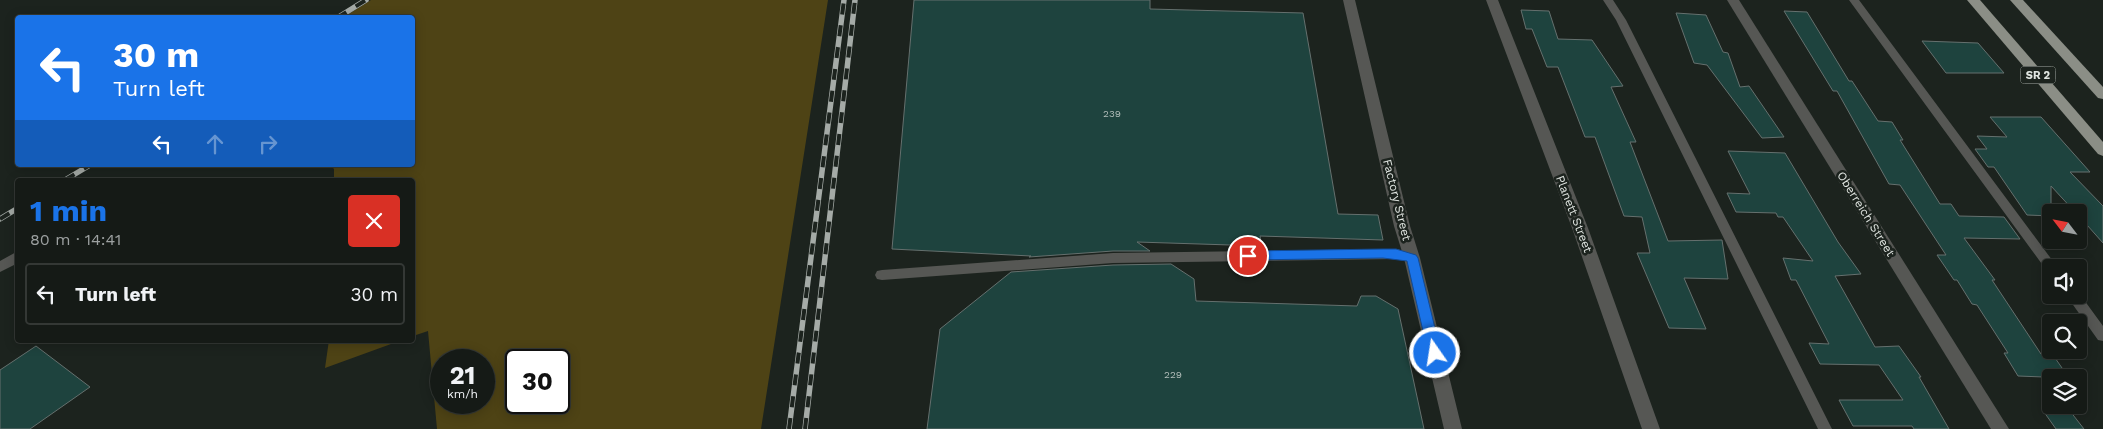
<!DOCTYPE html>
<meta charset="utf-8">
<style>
body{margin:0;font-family:"Work Sans",sans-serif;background:#222723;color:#f1f3f6;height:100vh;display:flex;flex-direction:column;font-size:19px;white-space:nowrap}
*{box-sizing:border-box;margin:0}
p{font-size:16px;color:#9da1a1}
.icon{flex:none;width:28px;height:28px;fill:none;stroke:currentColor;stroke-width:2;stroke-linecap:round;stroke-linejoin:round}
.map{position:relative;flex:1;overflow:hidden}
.sheet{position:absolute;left:15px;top:178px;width:400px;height:165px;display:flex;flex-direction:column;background:#151a16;border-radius:5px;box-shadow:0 2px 12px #0003,0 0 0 1px #343835}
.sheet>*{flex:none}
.hud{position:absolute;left:15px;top:15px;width:400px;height:152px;border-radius:5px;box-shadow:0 2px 12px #0003,0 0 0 1px #343835;background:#1a73e8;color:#fff;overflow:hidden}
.needle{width:32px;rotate:302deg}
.controls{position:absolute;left:2042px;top:204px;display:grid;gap:10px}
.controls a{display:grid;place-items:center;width:45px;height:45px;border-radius:5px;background:#151a16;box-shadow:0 2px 12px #0003,0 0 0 1px #343835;font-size:25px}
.speed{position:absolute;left:430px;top:349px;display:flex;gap:10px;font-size:25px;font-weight:700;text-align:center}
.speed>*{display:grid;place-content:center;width:65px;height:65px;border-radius:50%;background:#151a16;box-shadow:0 2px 12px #0003,0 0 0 1px #343835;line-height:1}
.speed small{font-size:12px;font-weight:400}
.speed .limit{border:2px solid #111;border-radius:8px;background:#fff;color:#111}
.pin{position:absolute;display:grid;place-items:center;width:42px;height:42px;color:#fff;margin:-21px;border:2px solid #fff;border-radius:50%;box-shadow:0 1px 5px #0007}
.me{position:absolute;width:55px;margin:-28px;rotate:347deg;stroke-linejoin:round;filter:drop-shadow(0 0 4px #0008)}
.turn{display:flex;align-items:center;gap:18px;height:105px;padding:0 15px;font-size:22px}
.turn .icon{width:65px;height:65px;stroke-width:2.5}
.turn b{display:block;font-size:35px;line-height:42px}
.lanes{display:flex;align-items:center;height:48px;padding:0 15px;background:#0003;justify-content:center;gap:25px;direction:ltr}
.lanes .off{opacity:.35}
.round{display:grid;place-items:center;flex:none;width:52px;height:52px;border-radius:5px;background:#222723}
.headline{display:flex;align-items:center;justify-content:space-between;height:85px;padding:0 15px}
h1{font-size:30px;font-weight:700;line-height:38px;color:#1a73e8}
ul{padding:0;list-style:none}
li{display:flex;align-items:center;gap:15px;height:62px;margin:0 10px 8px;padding:0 5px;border:2px solid #343835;border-radius:5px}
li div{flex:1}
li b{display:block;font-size:19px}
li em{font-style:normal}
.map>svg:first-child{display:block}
.green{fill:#4e4315;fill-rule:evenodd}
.building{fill:#1e433e;stroke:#65706e}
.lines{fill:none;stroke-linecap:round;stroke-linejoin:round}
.lane{fill:#565754;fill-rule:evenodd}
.street{fill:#565754;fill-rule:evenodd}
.primary{fill:#8b8e86;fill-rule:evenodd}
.rail-casing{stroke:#a5aba7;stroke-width:5.5}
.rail{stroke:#1c231e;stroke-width:4;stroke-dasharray:11;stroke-linecap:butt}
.route{fill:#1a73e8;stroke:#114b97}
.labels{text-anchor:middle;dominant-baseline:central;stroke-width:5;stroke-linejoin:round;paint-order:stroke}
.number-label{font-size:10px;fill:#b0bcb8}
.shield{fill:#1c231e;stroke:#a5aba6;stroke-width:1}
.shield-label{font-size:11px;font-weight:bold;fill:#e0e5e1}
.street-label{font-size:12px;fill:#e0e5e1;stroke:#1c231e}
</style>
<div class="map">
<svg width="2103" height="429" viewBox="0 0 2103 429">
<rect width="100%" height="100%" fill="#1c231e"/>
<g class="green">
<path d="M 371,0 L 828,0 L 761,429 L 437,429 L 428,331 L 413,336 L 412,180 L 334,180 L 334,169 L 330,165 L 412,165 L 412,18 L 344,17 ZM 441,360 L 484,360 L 484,402 L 441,402 ZM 516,360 L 559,360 L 559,402 L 516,402 Z"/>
<polygon points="329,340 402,340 325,368"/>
</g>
<g class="building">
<polygon points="914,0 1150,0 1150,9 1303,13 1338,214 1378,215 1383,240 1260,236 1262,246 1137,242 1150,251 1113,251 1029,257 1031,256 892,249"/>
<polygon points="1521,10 1549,11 1558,39 1592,40 1623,86 1611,87 1636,142 1630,142 1668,241 1722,240 1728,279 1684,278 1706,329 1669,328 1637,253 1650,253 1642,217 1624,216 1595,137 1585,137 1558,67 1547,67 1532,29 1526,29"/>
<polygon points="1784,11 1807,12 1849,81 1852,81 1878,121 1892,122 1903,140 1900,140 1940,204 1951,204 1959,216 2004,217 2020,239 1964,238 1995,280 1992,280 2041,354 2053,355 2069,378 2018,376 2004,353 2008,353 1977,305 1972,304 1957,280 1954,280 1937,255 1946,255 1900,185 1889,184 1837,91 1833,91"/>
<polygon points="1676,13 1706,15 1723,52 1728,53 1740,87 1749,86 1784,137 1762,138 1707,65 1694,63"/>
<polygon points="1922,41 1978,43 2004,73 1946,73"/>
<polygon points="1990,117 2041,117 2090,172 2070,172 2103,206 2103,243 2079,216 2079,212 2075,212 2051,186 2051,216 2027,215 1994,167 1988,167 1975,149 1987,149 1977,136 2007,137"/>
<polygon points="1728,151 1785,153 1838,242 1861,274 1835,276 1875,347 1899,346 1921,377 1919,377 1949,429 1914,429 1912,426 1853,426 1839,400 1903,400 1879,365 1820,364 1809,343 1829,344 1796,280 1791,280 1783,258 1813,261 1783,217 1778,217 1776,213 1736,212 1727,193 1750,194"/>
<polygon points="1171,264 1194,279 1196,301 1357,306 1361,296 1376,296 1398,309 1424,429 927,429 940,329 1011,272 1113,265"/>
<polygon points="36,346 90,387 30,429 0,429 0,370"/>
<polygon points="2070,411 2084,429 2056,429 2044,412"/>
</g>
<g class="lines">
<g class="lane">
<polygon points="1603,0 1613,0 1626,20 1832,429 1818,429 1616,20"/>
<polygon points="1849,0 1859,0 2058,268 2051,268 2051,273 2047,271"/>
<polygon points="1397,249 1417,255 1418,258 1417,261 1412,263 1397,259 1113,263 882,280 877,279 875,275 877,271 882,270 1113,253"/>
<polygon points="18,251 18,263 0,272 0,261"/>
<polygon points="2079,293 2103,326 2103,341 2098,340 2066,295 2079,295"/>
</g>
<g class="street">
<polygon points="1343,0 1355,0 1410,226 1420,258 1462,429 1444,429 1404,258 1394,226"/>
<polygon points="1486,0 1498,0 1588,228 1660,429 1642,429 1572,228"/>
<polygon points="1727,0 1739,0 2009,429 1991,429"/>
</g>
<g class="primary">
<polygon points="1967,0 1980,0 2103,142 2103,156 2098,154"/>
<polygon points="2010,0 2023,0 2103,87 2103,99 2098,98"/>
</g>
<g class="rail-casing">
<g id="rail">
<polyline points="337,18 366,0"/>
<polyline points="65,180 90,165"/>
<polyline points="0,219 18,208"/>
<polyline points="789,429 844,0"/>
<polyline points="805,429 855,0"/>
</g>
</g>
<use href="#rail" class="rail"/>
</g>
<polygon class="route" points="1383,249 1396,249 1416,255 1418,258 1441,353 1439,356 1430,356 1428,353 1407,261 1383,258 1248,260 1242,256 1248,251"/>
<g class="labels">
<g class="number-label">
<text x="1112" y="113">239</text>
<text x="1173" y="374">229</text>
</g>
<rect class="shield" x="2020.5" y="66.5" width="35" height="17" rx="4"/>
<g class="shield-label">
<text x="2038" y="75">SR 2</text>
</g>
<g class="street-label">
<text transform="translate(1397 200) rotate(76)">Factory Street</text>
<text transform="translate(1574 214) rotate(69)">Planett Street</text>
<text transform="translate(1866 214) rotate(58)">Oberreich Street</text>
</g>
</g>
</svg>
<div class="controls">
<a><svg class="needle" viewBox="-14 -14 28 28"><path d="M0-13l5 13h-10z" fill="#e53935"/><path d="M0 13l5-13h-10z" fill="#9da1a1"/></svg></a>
<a><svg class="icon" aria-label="sound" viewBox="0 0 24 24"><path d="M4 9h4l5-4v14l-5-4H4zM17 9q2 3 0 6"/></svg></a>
<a><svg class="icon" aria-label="search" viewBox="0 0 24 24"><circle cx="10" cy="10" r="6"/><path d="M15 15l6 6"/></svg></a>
<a><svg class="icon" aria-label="layers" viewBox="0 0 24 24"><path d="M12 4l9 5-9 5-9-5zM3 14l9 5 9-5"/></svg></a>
</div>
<div class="speed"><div>21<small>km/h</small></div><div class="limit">30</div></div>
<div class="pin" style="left:1248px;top:256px;background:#d93025"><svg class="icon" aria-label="arrive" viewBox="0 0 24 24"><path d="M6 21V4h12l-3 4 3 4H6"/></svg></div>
<svg class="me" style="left:1435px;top:353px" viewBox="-20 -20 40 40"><circle r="17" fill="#1a73e8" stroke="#fff" stroke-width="3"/><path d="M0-11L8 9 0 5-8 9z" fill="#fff"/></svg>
<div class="hud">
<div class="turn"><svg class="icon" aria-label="left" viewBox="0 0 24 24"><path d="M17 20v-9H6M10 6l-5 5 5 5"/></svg><div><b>30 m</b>Turn left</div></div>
<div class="lanes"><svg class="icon" aria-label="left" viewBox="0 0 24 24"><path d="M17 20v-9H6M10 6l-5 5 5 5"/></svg><svg class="icon off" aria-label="ahead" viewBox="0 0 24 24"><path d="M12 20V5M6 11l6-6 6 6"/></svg><svg class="icon off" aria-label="right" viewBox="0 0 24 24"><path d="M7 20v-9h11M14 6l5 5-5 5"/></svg></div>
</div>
<section class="sheet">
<div class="headline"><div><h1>1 min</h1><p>80 m · 14:41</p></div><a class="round" style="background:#d93025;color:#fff"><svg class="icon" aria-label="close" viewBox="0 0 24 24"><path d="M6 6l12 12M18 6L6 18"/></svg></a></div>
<ul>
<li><svg class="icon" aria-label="left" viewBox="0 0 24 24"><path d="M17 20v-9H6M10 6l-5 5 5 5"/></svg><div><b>Turn left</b></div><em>30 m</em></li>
</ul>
</section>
</div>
